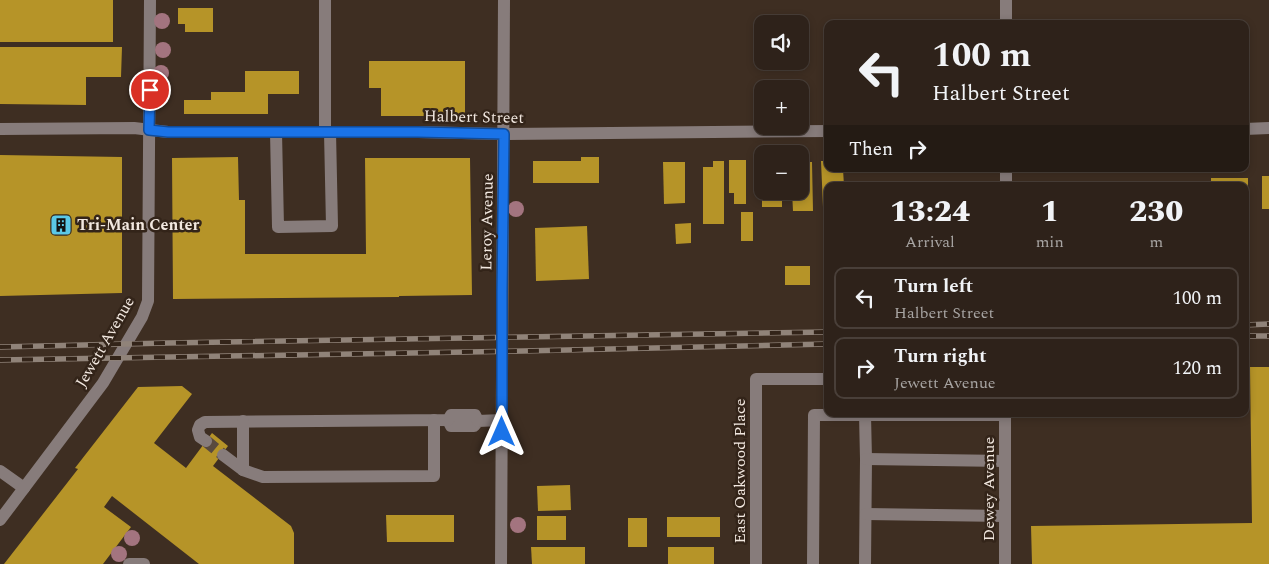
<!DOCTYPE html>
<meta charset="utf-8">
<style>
body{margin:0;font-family:Spectral,serif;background:#362a23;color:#f1f3f6;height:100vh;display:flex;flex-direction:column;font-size:19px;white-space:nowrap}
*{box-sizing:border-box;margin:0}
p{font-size:16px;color:#a7a4a2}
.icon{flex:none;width:28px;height:28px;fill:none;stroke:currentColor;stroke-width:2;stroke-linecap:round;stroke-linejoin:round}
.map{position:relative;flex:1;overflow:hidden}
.side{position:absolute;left:824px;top:182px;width:425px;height:235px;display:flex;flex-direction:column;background:#2e221a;border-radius:10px;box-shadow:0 2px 8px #0003,0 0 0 1px #493f39}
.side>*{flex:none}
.top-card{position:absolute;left:824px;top:20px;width:425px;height:152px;border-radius:10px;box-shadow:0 2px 8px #0003,0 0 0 1px #493f39;background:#2e221a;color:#f1f3f6;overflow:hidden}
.fabs{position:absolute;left:754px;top:15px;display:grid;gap:10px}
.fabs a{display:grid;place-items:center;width:55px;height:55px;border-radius:10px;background:#2e221a;box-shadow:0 2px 8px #0003,0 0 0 1px #493f39;font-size:25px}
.pin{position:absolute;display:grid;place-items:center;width:42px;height:42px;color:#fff;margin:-21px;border:2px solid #fff;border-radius:50%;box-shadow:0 1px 5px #0007}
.me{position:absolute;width:55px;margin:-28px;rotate:0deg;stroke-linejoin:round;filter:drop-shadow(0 0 4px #0008)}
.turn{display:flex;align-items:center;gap:18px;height:105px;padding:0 25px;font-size:22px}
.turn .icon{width:65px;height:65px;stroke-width:2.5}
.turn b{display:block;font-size:35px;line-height:42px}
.then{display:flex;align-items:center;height:48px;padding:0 25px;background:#0003;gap:10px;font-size:19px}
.eta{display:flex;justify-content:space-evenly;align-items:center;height:85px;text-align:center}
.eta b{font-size:30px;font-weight:800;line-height:35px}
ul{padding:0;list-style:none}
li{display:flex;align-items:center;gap:15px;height:62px;margin:0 10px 8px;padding:0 15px;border:2px solid #493f39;border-radius:10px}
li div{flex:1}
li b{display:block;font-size:19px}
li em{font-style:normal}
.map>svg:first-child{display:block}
.building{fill:#b69428}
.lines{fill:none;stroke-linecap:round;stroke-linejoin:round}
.minor-tunnel{stroke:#594a3e;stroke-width:12;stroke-dasharray:12 6;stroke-linecap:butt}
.minor{stroke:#877c7b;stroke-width:12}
.rail-casing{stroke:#908379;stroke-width:5.5}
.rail{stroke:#332419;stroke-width:4;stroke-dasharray:11;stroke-linecap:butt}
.tree{fill:#a3747f}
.route-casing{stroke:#114b97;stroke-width:12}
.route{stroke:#1a73e8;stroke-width:9}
.labels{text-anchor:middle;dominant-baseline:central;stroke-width:5;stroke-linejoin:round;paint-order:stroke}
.street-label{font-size:16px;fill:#f2e8e0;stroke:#332419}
.poi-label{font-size:16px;font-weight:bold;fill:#f2e8e0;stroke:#332419;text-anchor:start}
</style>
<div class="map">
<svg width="1269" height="564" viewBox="0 0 1269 564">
<rect width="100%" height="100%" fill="#3e2e22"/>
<g class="building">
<rect x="0" y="0" width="113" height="42"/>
<polygon points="178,8 213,8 213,32 185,32 185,24 178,24"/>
<polygon points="0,47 122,47 121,77 86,77 86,105 0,104"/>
<polygon points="369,61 465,61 465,116 381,116 381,88 369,88"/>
<polygon points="245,71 299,71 299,94 268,94 268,114 184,114 184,100 211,100 211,92 245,92"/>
<polygon points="0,155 122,157 122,293 0,296"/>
<polygon points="238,157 239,200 245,200 245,254 366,254 365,158 470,158 472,295 399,296 399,297 173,299 172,158"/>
<polygon points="581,157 599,157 599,183 533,183 533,161 581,161"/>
<polygon points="729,160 746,160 746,204 734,204 734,193 729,193"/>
<polygon points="713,161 724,161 724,224 703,224 703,167 713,167"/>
<polygon points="821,161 828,161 828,169 843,169 844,186 828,186 828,207 823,207"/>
<polygon points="663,162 685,162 685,203 664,204"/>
<polygon points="800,162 812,162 813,211 793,211 792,191 800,191"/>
<rect x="1262" y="176" width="7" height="33"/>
<polygon points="1211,178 1248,178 1248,209 1245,209 1245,186 1211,186"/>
<rect x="762" y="191" width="20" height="16"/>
<rect x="741" y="212" width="12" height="29"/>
<polygon points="691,223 691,243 676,244 675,224"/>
<polygon points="587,226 589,279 536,281 535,228"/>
<rect x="785" y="266" width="25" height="19"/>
<polygon points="1250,367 1269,367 1269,564 1032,564 1031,526 1252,523"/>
<polygon points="182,386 192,394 154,443 186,468 212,433 228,446 213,466 291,526 294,533 294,564 199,564 112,496 104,507 131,527 103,564 4,564 78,469 75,468 138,387"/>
<polygon points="570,485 571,510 538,511 537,486"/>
<polygon points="386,515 454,515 454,542 387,542"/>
<rect x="537" y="516" width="29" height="24"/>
<rect x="667" y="517" width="53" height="20"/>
<rect x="628" y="518" width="19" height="29"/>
<polygon points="531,547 585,547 585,564 532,564"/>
<rect x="668" y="547" width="46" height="17"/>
</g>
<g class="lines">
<polyline class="minor-tunnel" points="206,441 223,455"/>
<g class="minor">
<polyline points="1006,24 1006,0"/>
<polyline points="0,129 134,128 168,132 418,132 504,134 828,131"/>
<polyline points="1245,129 1269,128"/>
<polyline points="276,132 278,227 332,226 330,132"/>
<polyline points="325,132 325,0"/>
<polyline points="1006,186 1006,169"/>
<polyline points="865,415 866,459 865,564"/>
<polyline points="448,420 451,426 474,426 478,421 502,420"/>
<polyline points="206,441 200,437 198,430 200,425 205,422 448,420 451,415 475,415 478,421"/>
<polyline points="223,455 243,470 263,477 434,476 434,420"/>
<polyline points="866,459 1005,461"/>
<polyline points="243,470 243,421"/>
<polyline points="0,471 24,488"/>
<polyline points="866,514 1005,516"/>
<polyline points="0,520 103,383 142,317 148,301 150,0"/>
<polyline points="129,564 144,564"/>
<polyline points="501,564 504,0"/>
<polyline points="756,564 756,379 828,379"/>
<polyline points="813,564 814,415 1005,415"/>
<polyline points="1005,564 1005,414"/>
</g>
<g class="rail-casing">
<g id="rail">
<polyline points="1245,325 1269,324"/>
<polyline points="1245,336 1269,336"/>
<polyline points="0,347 167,343 828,332"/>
<polyline points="0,360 523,351 828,344"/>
</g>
</g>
<use href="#rail" class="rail"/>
</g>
<g class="tree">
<circle cx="162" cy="21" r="8"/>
<circle cx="163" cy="50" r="8"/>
<circle cx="161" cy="73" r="8"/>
<circle cx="516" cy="209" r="8"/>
<circle cx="518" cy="525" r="8"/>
<circle cx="132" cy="538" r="8"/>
<circle cx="119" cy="554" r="8"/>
</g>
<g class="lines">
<g class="route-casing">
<polyline id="route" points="150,90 149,130 168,132 418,132 504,134 502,292 502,432"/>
</g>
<use href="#route" class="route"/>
</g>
<defs>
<g id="building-square" transform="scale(1.125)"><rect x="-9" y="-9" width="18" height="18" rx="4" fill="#5bc8e6" stroke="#332419"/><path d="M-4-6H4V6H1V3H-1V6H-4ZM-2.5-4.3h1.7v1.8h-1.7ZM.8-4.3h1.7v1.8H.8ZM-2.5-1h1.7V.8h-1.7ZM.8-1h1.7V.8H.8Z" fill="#111"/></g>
</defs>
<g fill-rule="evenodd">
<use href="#building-square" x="61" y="225"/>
</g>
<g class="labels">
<g class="street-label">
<text transform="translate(474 117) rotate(1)">Halbert Street</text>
<text transform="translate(487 222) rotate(-89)">Leroy Avenue</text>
<text transform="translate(105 342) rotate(-60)">Jewett Avenue</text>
<text transform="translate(740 471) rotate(-90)">East Oakwood Place</text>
<text transform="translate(989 489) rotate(-90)">Dewey Avenue</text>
</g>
<g class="poi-label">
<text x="77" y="225">Tri-Main Center</text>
</g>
</g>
</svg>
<div class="fabs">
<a><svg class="icon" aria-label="sound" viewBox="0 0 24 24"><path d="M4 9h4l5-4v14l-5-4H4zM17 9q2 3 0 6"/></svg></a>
<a>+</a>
<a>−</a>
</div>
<div class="pin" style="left:150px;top:90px;background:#d93025"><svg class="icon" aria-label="arrive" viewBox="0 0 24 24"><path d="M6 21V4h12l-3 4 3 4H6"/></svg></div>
<svg class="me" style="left:502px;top:432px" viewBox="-20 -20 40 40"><path d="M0-17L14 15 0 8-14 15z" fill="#1a73e8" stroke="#fff" stroke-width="4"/></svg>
<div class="top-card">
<div class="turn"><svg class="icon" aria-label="left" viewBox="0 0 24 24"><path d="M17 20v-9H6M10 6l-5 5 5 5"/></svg><div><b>100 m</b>Halbert Street</div></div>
<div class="then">Then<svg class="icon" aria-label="right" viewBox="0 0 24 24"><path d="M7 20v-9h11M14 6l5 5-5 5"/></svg></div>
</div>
<section class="side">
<div class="eta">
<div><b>13:24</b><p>Arrival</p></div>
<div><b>1</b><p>min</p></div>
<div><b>230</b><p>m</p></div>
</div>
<ul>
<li><svg class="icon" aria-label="left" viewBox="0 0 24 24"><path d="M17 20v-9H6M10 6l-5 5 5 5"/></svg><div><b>Turn left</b><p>Halbert Street</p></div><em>100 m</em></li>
<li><svg class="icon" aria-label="right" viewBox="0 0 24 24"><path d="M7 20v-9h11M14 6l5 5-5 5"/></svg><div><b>Turn right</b><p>Jewett Avenue</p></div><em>120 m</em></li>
</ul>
</section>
</div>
